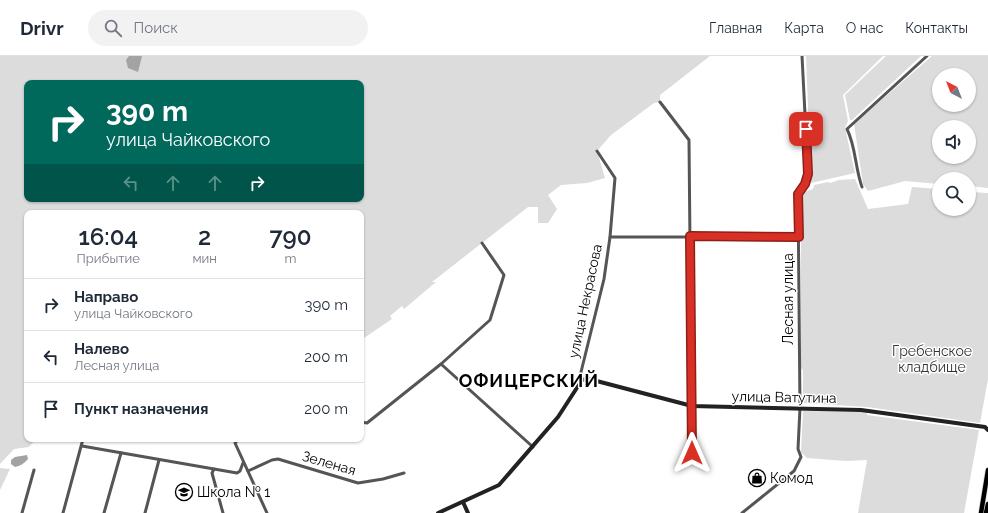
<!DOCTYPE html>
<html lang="ru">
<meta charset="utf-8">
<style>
body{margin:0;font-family:Raleway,sans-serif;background:#f2f2f3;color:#1f2937;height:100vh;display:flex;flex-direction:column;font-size:15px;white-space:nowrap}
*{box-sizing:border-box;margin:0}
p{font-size:13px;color:#747a83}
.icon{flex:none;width:22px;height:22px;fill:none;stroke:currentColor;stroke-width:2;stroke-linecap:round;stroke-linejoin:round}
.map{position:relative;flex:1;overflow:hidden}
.sheet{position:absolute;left:24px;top:154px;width:340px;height:232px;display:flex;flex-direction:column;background:#fff;border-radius:8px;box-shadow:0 1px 3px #0004}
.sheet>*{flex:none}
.top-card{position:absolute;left:24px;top:24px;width:340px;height:122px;border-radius:8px;box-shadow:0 1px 3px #0004;background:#00695c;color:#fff;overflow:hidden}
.needle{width:26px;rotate:318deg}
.tools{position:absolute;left:932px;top:12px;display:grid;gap:8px}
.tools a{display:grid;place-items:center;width:44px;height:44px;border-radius:50%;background:#fff;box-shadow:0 1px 3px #0004;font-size:20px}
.pin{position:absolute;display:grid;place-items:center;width:34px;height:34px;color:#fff;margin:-17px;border-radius:8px;box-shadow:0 2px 6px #0006}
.me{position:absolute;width:44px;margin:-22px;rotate:0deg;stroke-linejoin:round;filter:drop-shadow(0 0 3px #0008)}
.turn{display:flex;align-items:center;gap:14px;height:84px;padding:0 16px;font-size:18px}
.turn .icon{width:52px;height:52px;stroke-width:2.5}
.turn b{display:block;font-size:28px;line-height:34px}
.lanes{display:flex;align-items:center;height:38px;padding:0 16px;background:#0003;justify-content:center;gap:20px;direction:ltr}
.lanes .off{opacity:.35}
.eta{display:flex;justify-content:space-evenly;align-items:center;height:68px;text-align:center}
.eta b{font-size:24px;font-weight:600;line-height:28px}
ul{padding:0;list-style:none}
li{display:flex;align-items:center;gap:12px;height:52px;padding:0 16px;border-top:1px solid #e0e1e3}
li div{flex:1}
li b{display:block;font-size:15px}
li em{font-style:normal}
header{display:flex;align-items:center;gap:24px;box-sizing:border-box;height:56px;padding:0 20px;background:#fff;border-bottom:1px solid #e0e1e3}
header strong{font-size:19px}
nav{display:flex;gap:22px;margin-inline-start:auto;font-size:14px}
.search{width:280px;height:36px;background:#f2f2f3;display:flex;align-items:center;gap:10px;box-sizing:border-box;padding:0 14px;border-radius:22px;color:#747a83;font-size:15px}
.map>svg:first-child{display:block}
.green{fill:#dcdcdc;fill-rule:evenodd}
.water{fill:#a3a3a3}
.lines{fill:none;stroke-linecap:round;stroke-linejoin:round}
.primary-casing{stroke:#dbdbdb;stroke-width:6}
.street{stroke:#555;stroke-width:3}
.secondary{stroke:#222;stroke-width:4}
.primary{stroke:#000;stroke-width:4.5}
.route-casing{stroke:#8d1f18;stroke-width:10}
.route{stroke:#d93025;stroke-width:7}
.labels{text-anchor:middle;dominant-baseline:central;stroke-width:3;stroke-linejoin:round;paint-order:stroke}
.street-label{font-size:14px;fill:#000;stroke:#fff}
.park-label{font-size:14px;fill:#333;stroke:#fff}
.poi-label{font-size:14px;fill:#000;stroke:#fff;text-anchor:start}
.district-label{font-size:18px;font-weight:bold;letter-spacing:1px;fill:#000;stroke:#fff}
</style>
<header>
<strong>Drivr</strong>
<div class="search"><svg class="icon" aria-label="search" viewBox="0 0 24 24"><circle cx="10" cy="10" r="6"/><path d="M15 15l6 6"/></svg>Поиск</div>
<nav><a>Главная</a><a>Карта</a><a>О нас</a><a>Контакты</a></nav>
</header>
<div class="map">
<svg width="988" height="457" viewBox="0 0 988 457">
<rect width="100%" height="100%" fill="#fff"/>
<g class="green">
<path d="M 0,0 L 710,0 L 660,39 L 660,46 L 654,47 L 611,79 L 597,95 L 605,122 L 587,127 L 561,129 L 548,139 L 557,153 L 548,167 L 538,167 L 538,151 L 528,151 L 432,226 L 436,226 L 404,253 L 402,250 L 390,260 L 392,263 L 361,284 L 361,157 L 27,157 L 27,383 L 36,383 L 29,391 L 14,393 L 0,408 ZM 27,27 L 361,27 L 361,143 L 27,143 Z"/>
<polygon points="806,0 883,0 843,39 848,65 845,72 855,117 811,127"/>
<polygon points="886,0 921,0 852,64 850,64 845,39"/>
<path d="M 932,0 L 988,0 L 988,132 L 969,130 L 969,123 L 939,123 L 939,128 L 905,125 L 868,135 L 863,128 L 854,68 ZM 939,19 L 969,19 L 969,49 L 939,49 ZM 939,71 L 969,71 L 969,101 L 939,101 Z"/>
<polygon points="855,123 868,153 908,148 912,131 939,133 939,153 969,153 969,136 988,137 988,323 980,367 867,351 803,347 803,314 801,312 801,137 813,133 814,129 828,126 830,127 839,124"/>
<polygon points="803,355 867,356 867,359 979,374 964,457 858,457 867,404 846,405 807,402 801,396"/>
<polygon points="0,412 10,413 0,434"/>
</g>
<g class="water">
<polygon points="129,0 142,0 138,16 128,12 126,4"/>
<path d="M 27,399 L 28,403 C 25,407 20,410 15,411 L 11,408 L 11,404 L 15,401 Z"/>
</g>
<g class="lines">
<g class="primary-casing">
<g id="primary">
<polyline points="981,457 988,414"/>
<polyline points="986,457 988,448"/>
</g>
</g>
<g class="street">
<polyline points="660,46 689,84 692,397"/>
<path d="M 862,131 C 855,112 856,91 847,73 L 927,0"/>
<polyline points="610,181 799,181"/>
<polyline points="441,308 533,391"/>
<polyline points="582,324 581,316 604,223 610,181 615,122 597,95"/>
<polyline points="361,366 367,367 441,308 490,264 504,219 482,187"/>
<polyline points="239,383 235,387 267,457"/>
<polyline points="82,390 237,417 240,415 243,407"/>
<polyline points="214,413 212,417 223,457"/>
<polyline points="248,415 272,404 278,403 358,427 383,423 404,417"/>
<polyline points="22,457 34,414"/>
<polyline points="63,457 83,383"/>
<polyline points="104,457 121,397"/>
<polyline points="145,457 159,404"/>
<polyline points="742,457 794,415 801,401 798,393 800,352 798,138 805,128 808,117 802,0"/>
</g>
<g class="secondary">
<polyline points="463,446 468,457"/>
<polyline points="438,457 499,429 558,361 582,324 589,323 692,350 861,354 985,371 988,374"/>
</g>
<use href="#primary" class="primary"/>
</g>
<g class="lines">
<g class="route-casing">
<polyline id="route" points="692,397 690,180 799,181 798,138 805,128 808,118 806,73"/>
</g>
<use href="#route" class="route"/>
</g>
<defs>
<g id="shop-ring" transform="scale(0.9)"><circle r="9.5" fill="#fff" stroke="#000" stroke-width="1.5"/><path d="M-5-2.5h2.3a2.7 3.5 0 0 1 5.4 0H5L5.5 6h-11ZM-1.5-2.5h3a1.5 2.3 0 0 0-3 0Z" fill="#000"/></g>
<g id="school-ring" transform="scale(0.9)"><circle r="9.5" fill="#fff" stroke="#000" stroke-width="1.5"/><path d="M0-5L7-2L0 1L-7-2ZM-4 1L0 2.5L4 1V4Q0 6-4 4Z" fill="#000"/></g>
</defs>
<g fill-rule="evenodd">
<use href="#shop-ring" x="757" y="422"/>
<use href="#school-ring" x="184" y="436"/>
</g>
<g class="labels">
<g class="street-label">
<text transform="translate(788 243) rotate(-90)">Лесная улица</text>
<text transform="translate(585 245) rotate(-78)">улица Некрасова</text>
<text transform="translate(784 341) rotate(1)">улица Ватутина</text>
<text transform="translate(329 407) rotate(16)">Зеленая</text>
</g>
<g class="park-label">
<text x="932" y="295">Гребенское<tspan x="932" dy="16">кладбище</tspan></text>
</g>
<g class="poi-label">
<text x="770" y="422">Комод</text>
<text x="197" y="436">Школа № 1</text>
</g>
<g class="district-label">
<text x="529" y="324">ОФИЦЕРСКИЙ</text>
</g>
</g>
</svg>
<div class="tools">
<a><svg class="needle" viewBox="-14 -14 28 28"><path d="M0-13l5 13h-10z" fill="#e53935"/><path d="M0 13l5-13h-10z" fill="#747a83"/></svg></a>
<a><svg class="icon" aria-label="sound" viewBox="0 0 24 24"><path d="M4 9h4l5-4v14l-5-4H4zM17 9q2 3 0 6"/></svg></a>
<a><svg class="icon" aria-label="search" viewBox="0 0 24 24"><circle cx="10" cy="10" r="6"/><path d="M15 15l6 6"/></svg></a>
</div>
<div class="pin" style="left:806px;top:73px;background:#d93025"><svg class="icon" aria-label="arrive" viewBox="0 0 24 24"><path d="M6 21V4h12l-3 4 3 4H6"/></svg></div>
<svg class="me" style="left:692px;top:397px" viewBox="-20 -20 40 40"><path d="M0-17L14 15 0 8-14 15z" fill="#d93025" stroke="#fff" stroke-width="4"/></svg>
<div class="top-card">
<div class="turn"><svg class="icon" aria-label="right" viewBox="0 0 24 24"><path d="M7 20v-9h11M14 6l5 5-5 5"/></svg><div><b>390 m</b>улица Чайковского</div></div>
<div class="lanes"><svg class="icon off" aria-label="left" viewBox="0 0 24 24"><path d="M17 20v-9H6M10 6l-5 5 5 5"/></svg><svg class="icon off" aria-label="ahead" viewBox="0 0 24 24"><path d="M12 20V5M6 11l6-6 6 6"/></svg><svg class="icon off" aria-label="ahead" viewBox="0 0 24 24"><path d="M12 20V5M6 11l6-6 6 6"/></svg><svg class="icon" aria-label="right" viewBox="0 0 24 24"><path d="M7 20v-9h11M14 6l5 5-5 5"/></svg></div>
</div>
<section class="sheet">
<div class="eta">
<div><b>16:04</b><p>Прибытие</p></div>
<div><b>2</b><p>мин</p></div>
<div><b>790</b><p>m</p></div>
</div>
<ul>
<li><svg class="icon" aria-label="right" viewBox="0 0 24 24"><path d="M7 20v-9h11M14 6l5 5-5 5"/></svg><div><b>Направо</b><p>улица Чайковского</p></div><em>390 m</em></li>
<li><svg class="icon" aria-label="left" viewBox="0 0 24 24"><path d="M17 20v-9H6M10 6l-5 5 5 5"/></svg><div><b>Налево</b><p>Лесная улица</p></div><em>200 m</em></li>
<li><svg class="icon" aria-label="arrive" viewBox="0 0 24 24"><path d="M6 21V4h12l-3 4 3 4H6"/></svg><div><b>Пункт назначения</b></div><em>200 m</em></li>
</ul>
</section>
</div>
